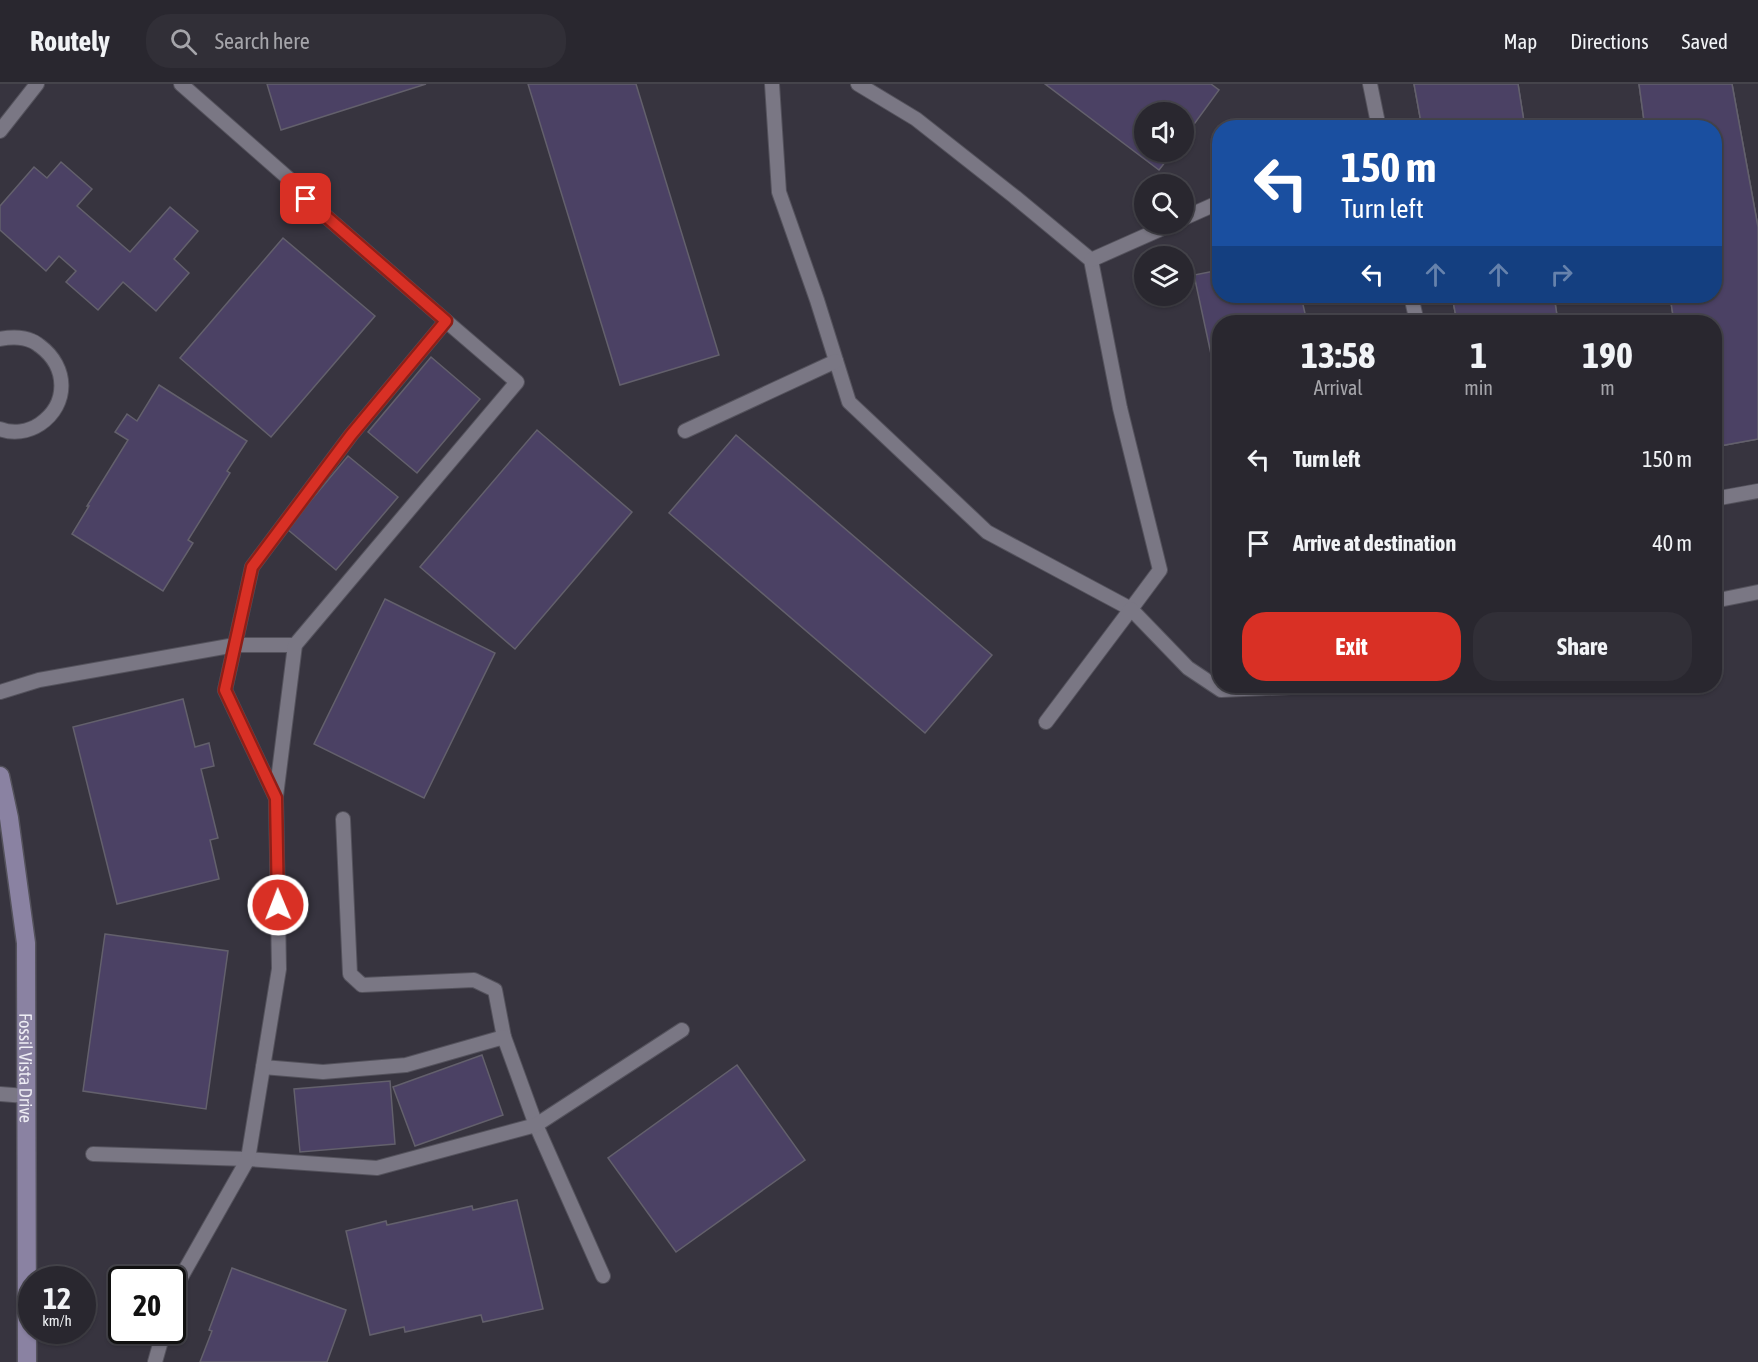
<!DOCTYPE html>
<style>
body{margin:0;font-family:"Asap Condensed",sans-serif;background:#312f37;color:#f1f3f6;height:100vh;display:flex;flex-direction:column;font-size:22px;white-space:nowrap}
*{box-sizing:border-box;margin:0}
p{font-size:20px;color:#a5a5aa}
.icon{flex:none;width:33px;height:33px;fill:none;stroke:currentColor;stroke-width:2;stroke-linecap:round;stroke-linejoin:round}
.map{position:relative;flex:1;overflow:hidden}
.drawer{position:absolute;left:1212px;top:231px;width:510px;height:378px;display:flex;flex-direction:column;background:#29272f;border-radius:24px;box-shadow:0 2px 4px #0004,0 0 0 2px #45444b}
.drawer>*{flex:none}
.top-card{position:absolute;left:1212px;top:36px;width:510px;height:183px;border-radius:24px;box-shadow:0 2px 4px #0004,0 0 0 2px #45444b;background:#1a4fa0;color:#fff;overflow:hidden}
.controls{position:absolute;left:1134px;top:18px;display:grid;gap:12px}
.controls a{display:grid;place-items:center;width:60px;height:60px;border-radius:50%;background:#29272f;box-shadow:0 2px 4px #0004,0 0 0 2px #45444b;font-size:30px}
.speed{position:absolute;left:18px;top:1182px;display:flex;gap:12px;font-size:30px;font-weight:700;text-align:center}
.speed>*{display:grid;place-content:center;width:78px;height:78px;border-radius:50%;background:#29272f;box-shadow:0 2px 4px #0004,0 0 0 2px #45444b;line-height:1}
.speed small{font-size:15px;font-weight:400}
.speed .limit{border:3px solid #111;border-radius:9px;background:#fff;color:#111}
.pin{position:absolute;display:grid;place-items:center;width:51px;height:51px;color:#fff;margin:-26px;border-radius:12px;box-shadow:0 3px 9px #0006}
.me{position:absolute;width:66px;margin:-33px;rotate:359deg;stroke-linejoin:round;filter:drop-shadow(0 0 4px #0008)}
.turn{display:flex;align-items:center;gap:21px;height:126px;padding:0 30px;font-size:27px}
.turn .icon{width:78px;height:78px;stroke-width:2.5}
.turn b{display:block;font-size:42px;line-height:51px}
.lanes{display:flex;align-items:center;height:57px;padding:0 30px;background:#0003;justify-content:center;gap:30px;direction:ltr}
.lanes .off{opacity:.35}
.eta{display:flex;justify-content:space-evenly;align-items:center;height:102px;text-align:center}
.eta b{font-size:36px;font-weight:700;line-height:42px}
.primary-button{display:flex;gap:12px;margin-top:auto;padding:12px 30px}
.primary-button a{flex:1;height:69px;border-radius:24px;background:#d93025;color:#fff;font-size:24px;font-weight:700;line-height:69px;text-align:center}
.primary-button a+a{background:#312f37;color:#f1f3f6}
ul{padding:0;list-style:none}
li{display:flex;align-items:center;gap:18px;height:84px;padding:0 30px}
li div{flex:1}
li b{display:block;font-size:22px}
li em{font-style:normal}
header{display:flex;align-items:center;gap:36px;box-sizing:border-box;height:84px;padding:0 30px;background:#29272f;border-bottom:2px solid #45444b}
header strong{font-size:28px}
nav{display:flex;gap:33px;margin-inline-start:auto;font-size:21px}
.search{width:420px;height:54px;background:#312f37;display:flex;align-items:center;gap:15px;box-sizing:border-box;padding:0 21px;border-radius:24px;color:#a5a5aa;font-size:22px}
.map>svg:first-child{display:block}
.building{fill:#4b4164;stroke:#63606c;stroke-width:1.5}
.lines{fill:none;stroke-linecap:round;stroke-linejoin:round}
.lane-casing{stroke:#54525c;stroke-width:16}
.secondary-casing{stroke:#54525c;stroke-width:21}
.lane{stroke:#7a7784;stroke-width:14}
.secondary{stroke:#8a82a2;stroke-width:18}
.route-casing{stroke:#8d1f18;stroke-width:15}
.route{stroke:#d93025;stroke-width:10}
.labels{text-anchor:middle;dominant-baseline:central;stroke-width:5;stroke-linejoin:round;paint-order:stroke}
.street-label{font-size:18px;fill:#eeedf4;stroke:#1e1c21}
</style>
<header>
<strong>Routely</strong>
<div class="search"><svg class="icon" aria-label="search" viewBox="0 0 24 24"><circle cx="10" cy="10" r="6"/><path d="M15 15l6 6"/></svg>Search here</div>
<nav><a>Map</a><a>Directions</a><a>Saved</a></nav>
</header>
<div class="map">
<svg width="1758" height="1278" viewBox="0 0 1758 1278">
<rect width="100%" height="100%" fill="#37343f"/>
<g class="building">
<polygon points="267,0 426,0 281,46"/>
<polygon points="528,0 636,0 719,271 620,301"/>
<polygon points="1045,0 1211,0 1219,6 1184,54 1184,28 1144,28 1144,68 1173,68 1159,86"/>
<polygon points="1414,0 1518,0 1525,44 1422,44"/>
<polygon points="1414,0 1518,0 1525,44 1422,44"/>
<polygon points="1639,0 1732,0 1758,143 1758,355 1714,363 1714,238 1674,238 1670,212 1714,212 1714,44 1645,44"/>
<polygon points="1639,0 1732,0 1758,143 1758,355 1714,363 1714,238 1674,238 1670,212 1714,212 1714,44 1645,44"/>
<polygon points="61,78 92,105 77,122 130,168 170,123 198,147 174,175 189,189 156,227 123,198 98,226 66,198 76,187 59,172 46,187 0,146 0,122 34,83 47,94"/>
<polygon points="283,154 375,232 271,353 180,274"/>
<polygon points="1220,186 1220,212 1301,212 1307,238 1220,238 1220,312 1194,191"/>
<polygon points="1452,212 1554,212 1558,238 1457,238"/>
<polygon points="1452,212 1554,212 1558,238 1457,238"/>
<polygon points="431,273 480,315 417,389 368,348"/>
<polygon points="159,301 247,357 227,387 230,389 188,456 193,459 163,507 72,450 89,422 87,422 128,356 115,348 127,330 137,337"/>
<polygon points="537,346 632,428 515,565 420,483"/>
<polygon points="736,351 992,571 925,649 669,429"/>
<polygon points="348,372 398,413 336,486 287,445"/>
<polygon points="385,515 495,569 424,714 314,660"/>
<polygon points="183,615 195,663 209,659 214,682 201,685 218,754 210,756 219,795 117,820 73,643"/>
<polygon points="105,850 228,867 206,1025 83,1007"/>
<polygon points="482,971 503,1031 415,1062 393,1003"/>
<polygon points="737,981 805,1076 676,1168 608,1074"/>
<polygon points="390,997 395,1060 300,1068 294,1005"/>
<polygon points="517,1116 543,1225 483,1238 481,1231 405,1248 404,1243 370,1251 346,1147 386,1137 387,1141 472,1122 473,1126"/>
<polygon points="232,1184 346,1226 327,1278 200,1278 212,1247 209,1246"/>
</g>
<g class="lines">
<g class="lane-casing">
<g id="lane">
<polyline points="181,0 288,94"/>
<polyline points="772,0 779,108 817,216 849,318 987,448 1131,525 1160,486 1120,324 1091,176 1015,113 916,35 858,0"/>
<polyline points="1370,0 1379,44"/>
<polyline points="0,47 37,0"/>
<polyline points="1184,134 1220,118"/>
<polyline points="1091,176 1172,140"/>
<polyline points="1411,212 1417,238"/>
<path d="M 0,255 C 10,253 23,253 32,257 C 35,258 37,260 40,262 C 68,283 69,320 40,340 C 28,348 13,350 0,345"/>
<polyline points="685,347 836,277"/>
<polyline points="1714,415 1758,407"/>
<polyline points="1714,517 1758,508"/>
<polyline points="0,608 39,596 235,561 295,561"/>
<polyline points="1046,638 1131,525 1188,584 1221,606 1291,603"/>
<polyline points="276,712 295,561 517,298 446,237"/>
<polyline points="343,735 350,890 362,901 474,896 495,906 504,953"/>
<polyline points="263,983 323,988 406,981 504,953 536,1041 603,1192"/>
<polyline points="0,1010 26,1012"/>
<polyline points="93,1070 248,1075 377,1084 536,1041 682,946"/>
<polyline points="172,1216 176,1202 248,1075 279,885 276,714 225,606 252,483 351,351 446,237 306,115"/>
<polyline points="155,1278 164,1246"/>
</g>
</g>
<g class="secondary-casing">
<g id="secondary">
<path id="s1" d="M 0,692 L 9,734 L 26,859 L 27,1278"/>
</g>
</g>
<use href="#lane" class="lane"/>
<use href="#secondary" class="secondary"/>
</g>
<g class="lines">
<g class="route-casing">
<polyline id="route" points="278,821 276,714 225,606 252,483 351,351 446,237 306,115"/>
</g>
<use href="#route" class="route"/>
</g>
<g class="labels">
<g class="street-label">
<text stroke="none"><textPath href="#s1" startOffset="294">Fossil Vista Drive</textPath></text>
</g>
</g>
</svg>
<div class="controls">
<a><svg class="icon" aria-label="sound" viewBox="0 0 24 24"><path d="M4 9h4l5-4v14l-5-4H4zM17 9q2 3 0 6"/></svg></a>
<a><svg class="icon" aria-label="search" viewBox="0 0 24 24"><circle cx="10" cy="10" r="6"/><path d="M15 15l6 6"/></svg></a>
<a><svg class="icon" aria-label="layers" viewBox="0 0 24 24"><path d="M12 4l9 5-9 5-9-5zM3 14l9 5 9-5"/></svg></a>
</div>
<div class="speed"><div>12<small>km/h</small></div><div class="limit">20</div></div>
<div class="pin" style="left:306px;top:115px;background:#d93025"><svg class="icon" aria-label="arrive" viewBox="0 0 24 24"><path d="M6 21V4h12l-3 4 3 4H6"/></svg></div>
<svg class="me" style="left:278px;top:821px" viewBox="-20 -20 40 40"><circle r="17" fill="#d93025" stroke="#fff" stroke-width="3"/><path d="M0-11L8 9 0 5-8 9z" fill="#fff"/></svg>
<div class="top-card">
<div class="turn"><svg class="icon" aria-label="left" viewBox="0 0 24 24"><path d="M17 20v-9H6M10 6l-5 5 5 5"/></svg><div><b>150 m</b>Turn left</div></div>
<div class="lanes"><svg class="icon" aria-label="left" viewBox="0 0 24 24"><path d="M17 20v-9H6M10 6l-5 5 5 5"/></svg><svg class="icon off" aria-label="ahead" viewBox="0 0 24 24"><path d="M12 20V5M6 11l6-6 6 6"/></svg><svg class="icon off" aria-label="ahead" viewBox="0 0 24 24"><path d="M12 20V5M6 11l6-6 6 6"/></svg><svg class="icon off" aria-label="right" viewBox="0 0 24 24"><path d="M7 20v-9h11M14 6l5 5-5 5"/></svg></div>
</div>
<section class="drawer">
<div class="eta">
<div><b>13:58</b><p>Arrival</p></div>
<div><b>1</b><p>min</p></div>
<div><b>190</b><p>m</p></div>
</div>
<ul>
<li><svg class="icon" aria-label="left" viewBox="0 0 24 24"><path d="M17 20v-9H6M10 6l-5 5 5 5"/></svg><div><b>Turn left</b></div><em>150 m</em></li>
<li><svg class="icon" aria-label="arrive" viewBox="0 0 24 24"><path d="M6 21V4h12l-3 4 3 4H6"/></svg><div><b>Arrive at destination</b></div><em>40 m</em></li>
</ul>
<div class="primary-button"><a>Exit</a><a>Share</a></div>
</section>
</div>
